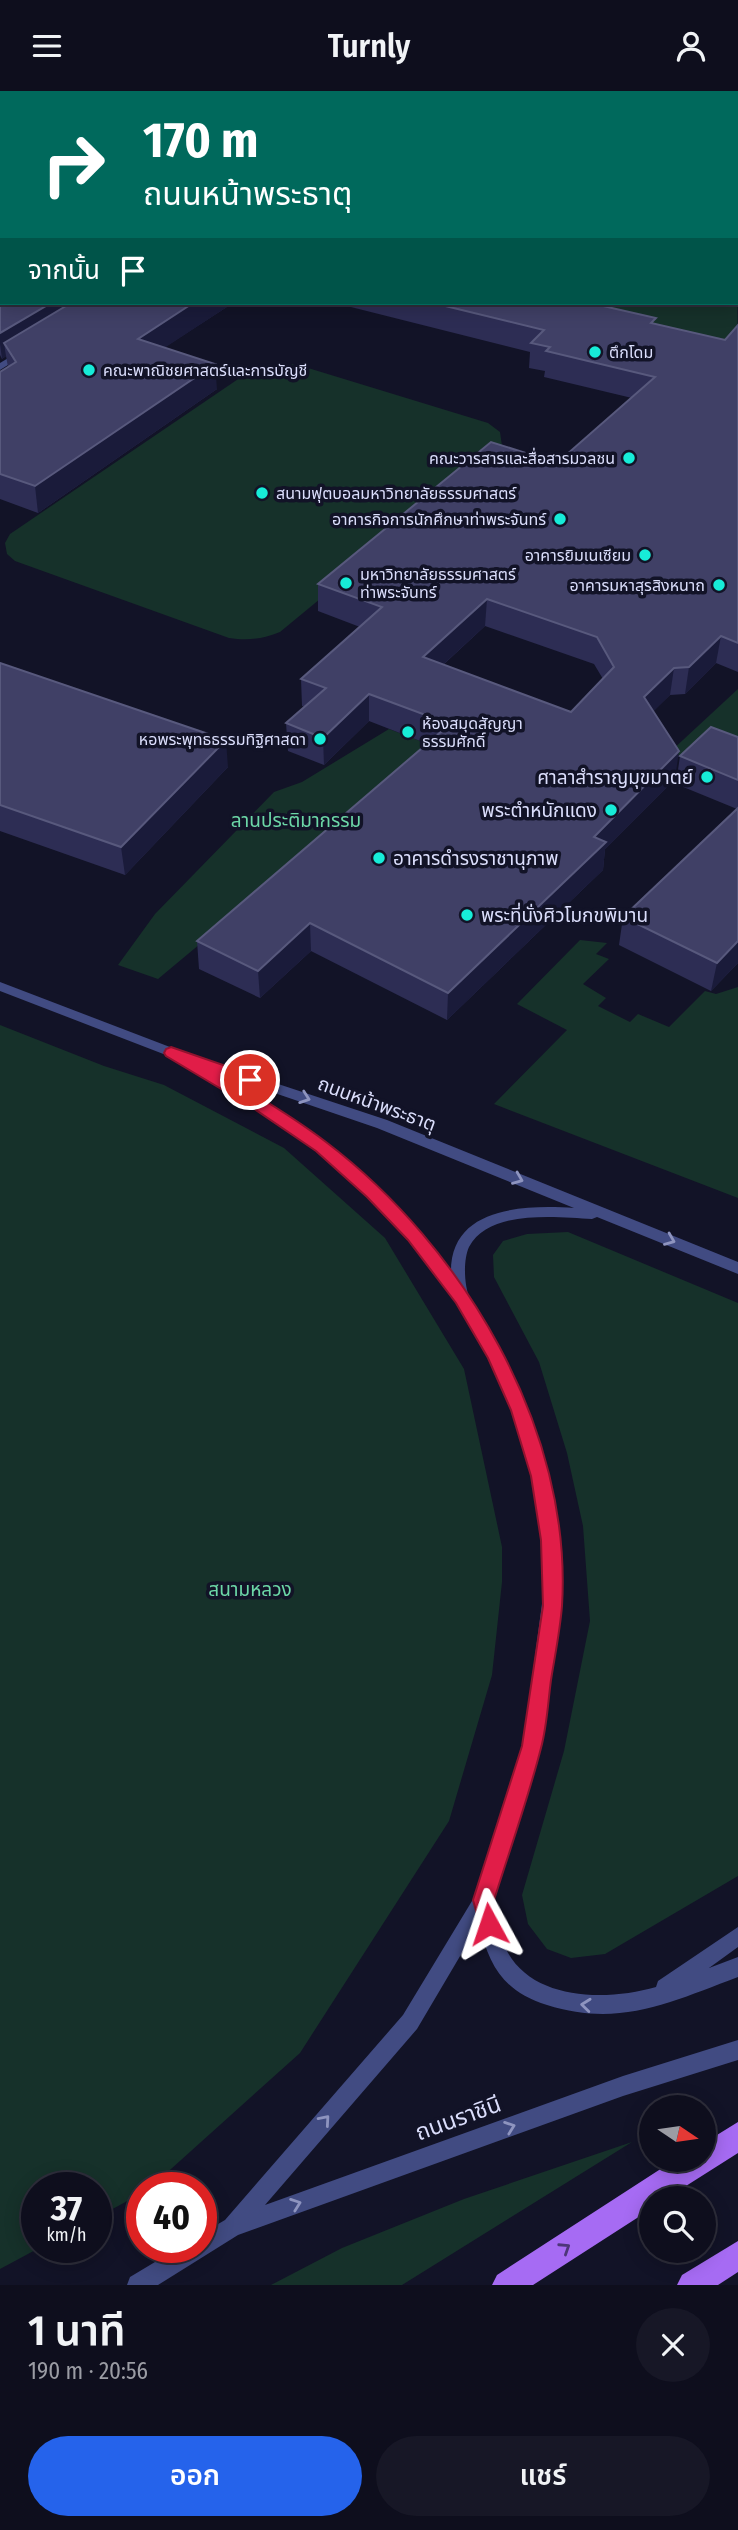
<!DOCTYPE html>
<html lang="th">
<meta charset="utf-8">
<style>
body{margin:0;font-family:"Fira Sans Condensed","Noto Sans Thai",sans-serif;background:#171726;color:#f1f3f6;height:100vh;display:flex;flex-direction:column;font-size:26px;white-space:nowrap}
*{box-sizing:border-box;margin:0}
p{font-size:23px;color:#9b9ca4}
.icon{flex:none;width:38px;height:38px;fill:none;stroke:currentColor;stroke-width:2;stroke-linecap:round;stroke-linejoin:round}
.map{position:relative;height:2194px;overflow:hidden}
.panel{display:flex;flex-direction:column;background:#0e0e1d;flex:1}
.panel>*{flex:none}
.hud{position:absolute;left:0px;top:0px;width:738px;height:214px;box-shadow:0 4px 18px #0003,0 0 0 2px #2e2e3b;background:#00695c;color:#fff;overflow:hidden}
.needle{width:46px;rotate:103deg}
.controls{position:absolute;left:639px;top:2004px;display:grid;gap:14px}
.controls a{display:grid;place-items:center;width:77px;height:77px;border-radius:50%;background:#0e0e1d;box-shadow:0 4px 18px #0003,0 0 0 2px #2e2e3b;font-size:35px}
.speed{position:absolute;left:21px;top:2081px;display:flex;gap:14px;font-size:35px;font-weight:700;text-align:center}
.speed>*{display:grid;place-content:center;width:91px;height:91px;border-radius:50%;background:#0e0e1d;box-shadow:0 4px 18px #0003,0 0 0 2px #2e2e3b;line-height:1}
.speed small{font-size:18px;font-weight:400}
.speed .limit{border:10px solid #d22;background:#fff;color:#111}
.pin{position:absolute;display:grid;place-items:center;width:60px;height:60px;color:#fff;margin:-30px;border:4px solid #fff;border-radius:50%;box-shadow:0 2px 7px #0007}
.me{position:absolute;width:77px;margin:-38px;rotate:355deg;stroke-linejoin:round;filter:drop-shadow(0 0 5px #0008)}
.turn{display:flex;align-items:center;gap:24px;height:147px;padding:0 28px;font-size:32px}
.turn .icon{width:91px;height:91px;stroke-width:2.5}
.turn b{display:block;font-size:49px;line-height:60px}
.then{display:flex;align-items:center;height:66px;padding:0 28px;background:#0003;gap:14px;font-size:26px}
.round{display:grid;place-items:center;flex:none;width:74px;height:74px;border-radius:37px;background:#171726}
.headline{display:flex;align-items:center;justify-content:space-between;height:119px;padding:0 28px}
h1{font-size:42px;font-weight:600;line-height:52px}
.button{display:flex;gap:14px;margin-top:auto;padding:14px 28px}
.button a{flex:1;height:80px;border-radius:42px;background:#2563eb;color:#fff;font-size:28px;font-weight:600;line-height:80px;text-align:center}
.button a+a{background:#171726;color:#f1f3f6}
header{display:flex;justify-content:space-between;align-items:center;height:91px;padding:0 28px;background:#0e0e1d;font-size:32px;font-weight:600}
.map>svg:first-child{display:block}
.green{fill:#16312a}
.water{fill:#112f47}
.lines{fill:none;stroke-linecap:round;stroke-linejoin:round}
.ferry{stroke:#72d1f3;stroke-width:2;stroke-dasharray:4.5 3.5;stroke-linecap:butt}
.tertiary{fill:#414b82;fill-rule:evenodd}
.primary{fill:#a66bf3;fill-rule:evenodd}
.wall{fill:#2d2d54;fill-rule:evenodd}
.shaded-wall{fill:#1a1b3a}
.building{fill:#404066;stroke:#58597d;stroke-width:2;fill-rule:evenodd}
.oneway{stroke:#8e94bf}
.oneway2{stroke:#4d3679}
.route{fill:#e11d48;stroke:#92132f;stroke-width:2}
.poi-dot{fill:#17ecd8;stroke:#121327;stroke-width:2.5}
.labels{text-anchor:middle;dominant-baseline:central;stroke-width:7;stroke-linejoin:round;paint-order:stroke}
.far-poi-label{font-size:16px;fill:#dbdefc;stroke:#121327;text-anchor:start}
.poi-label{font-size:19px;fill:#dbdefc;stroke:#121327;text-anchor:end}
.park-label{font-size:19px;fill:#6cd7a7;stroke:#121327}
.street-label{font-size:19px;fill:#dbdefc;stroke:#121327}
.near-street-label{font-size:23px;fill:#dbdefc;stroke:#121327}
</style>
<header><svg class="icon" aria-label="menu" viewBox="0 0 24 24"><path d="M4 6h16M4 12h16M4 18h16"/></svg>Turnly<svg class="icon" aria-label="person" viewBox="0 0 24 24"><circle cx="12" cy="8" r="4"/><path d="M4 21q1-7 8-7t8 7"/></svg></header>
<div class="map">
<svg width="738" height="2194" viewBox="0 0 738 2194">
<rect width="100%" height="100%" fill="#121327"/>
<g class="green">
<polygon points="737,185 738,255 661,238 581,212 737,212"/>
<path d="M 271,273 L 295,273 L 488,332 L 500,341 L 502,355 L 497,362 L 280,541 C 262,548 248,550 229,547 L 15,470 L 7,463 L 5,452 L 10,443 L 250,280 Z"/>
<polygon points="738,598 738,664 687,668 670,661"/>
<polygon points="389,638 436,656 158,888 118,874 155,823 274,701 302,691"/>
<polygon points="580,849 607,852 596,863 609,868 583,893 606,907 598,915 630,931 638,923 669,936 705,900 716,903 738,896 738,1107 494,1013 567,939 517,913"/>
<polygon points="0,934 104,975 164,994 284,1057 385,1147 464,1278 502,1456 502,1491 492,1584 449,1730 300,1962 151,2096 142,2096 142,2102 96,2127 96,2096 37,2096 37,2156 41,2156 0,2178"/>
<polygon points="568,1141 738,1212 738,1785 605,1863 571,1867 547,1858 528,1833 522,1804 564,1660 590,1530 583,1435 567,1362 539,1271 494,1186 493,1164 503,1150 527,1143"/>
<polygon points="632,2051 402,2194 271,2194 342,2157 464,2108"/>
</g>
<polygon class="water" points="0,0 738,0 738,152 737,2"/>
<g class="lines">
<polyline class="ferry" points="705,0 711,2"/>
<g class="tertiary">
<polygon points="20,260 27,262 0,279 0,272"/>
<path d="M 0,891 L 183,961 L 195,970 L 201,967 L 206,969 L 387,1029 L 738,1171 L 738,1183 L 597,1126 L 592,1128 C 557,1126 489,1118 469,1156 C 463,1169 464,1195 470,1208 C 478,1227 493,1244 503,1262 C 530,1316 546,1374 556,1433 C 559,1452 562,1473 561,1491 C 560,1521 554,1551 550,1581 C 547,1605 546,1630 541,1654 C 530,1706 504,1754 493,1806 C 491,1816 497,1831 500,1842 C 517,1909 600,1912 656,1896 L 658,1890 L 738,1836 L 738,1856 L 709,1877 L 738,1866 L 738,1886 C 671,1911 620,1937 547,1914 C 504,1901 489,1875 479,1833 L 417,1938 L 265,2114 L 623,1985 L 738,1949 L 738,1969 L 623,2005 L 238,2144 L 158,2194 L 127,2194 L 130,2186 L 180,2156 L 201,2156 L 201,2143 L 225,2129 L 403,1924 L 475,1805 L 523,1655 L 545,1490 L 542,1449 L 532,1386 L 511,1319 L 489,1266 L 457,1211 L 409,1149 L 367,1106 L 316,1060 L 254,1016 L 166,964 L 0,900 ZM 216,982 L 377,1037 L 574,1117 C 525,1114 449,1115 451,1183 C 414,1135 373,1088 325,1051 C 290,1025 253,1003 216,982 Z"/>
</g>
<g class="primary">
<polygon points="738,2031 738,2062 667,2107 651,2107 651,2118 533,2194 492,2194 497,2184 676,2068 704,2068 704,2052"/>
<polygon points="738,2150 738,2181 718,2194 677,2194 682,2184"/>
</g>
</g>
<g class="wall">
<polygon points="0,0 2,212 233,212 165,256 217,298 38,422 0,408 0,282 8,276 6,265 2,268 0,264"/>
<path d="M 335,212 L 590,212 L 656,233 L 725,249 L 738,234 L 738,581 L 716,572 L 685,603 L 670,604 L 653,620 L 675,688 L 605,758 L 603,779 L 447,929 L 311,860 L 260,907 L 199,878 L 197,850 L 428,653 L 369,630 L 324,674 L 288,660 L 286,632 L 305,616 L 302,615 L 301,588 L 360,536 L 318,520 L 318,493 L 557,372 L 632,307 L 544,286 L 545,280 L 529,277 L 530,261 ZM 485,535 L 594,573 L 603,588 L 571,621 L 443,574 Z"/>
<polygon points="0,572 228,676 125,784 0,740"/>
<polygon points="738,646 738,872 711,900 619,854 623,826 737,718 676,693 680,665"/>
</g>
<g class="shaded-wall">
<polygon points="51,212 95,212 4,252 6,265 2,268 0,253 0,242"/>
<polygon points="193,212 233,212 140,273 138,248"/>
<polygon points="215,273 217,298 38,422 35,395"/>
<polygon points="487,508 485,535 422,593 423,566"/>
<polygon points="721,545 716,572 685,603 689,576"/>
<polygon points="674,577 670,604 641,633 644,606"/>
<polygon points="369,603 369,630 324,674 323,647"/>
<polygon points="226,649 228,676 125,784 121,756"/>
<polygon points="679,660 675,688 605,758 603,779 447,929 448,902 594,746"/>
<polygon points="310,832 311,860 260,907 258,880"/>
<polygon points="738,850 738,872 711,900 717,872"/>
</g>
<g class="building">
<polygon points="0,0 203,0 212,2 2,2 2,212 51,212 0,242"/>
<polygon points="71,212 193,212 138,248 215,273 35,395 0,383 0,281 16,271 4,252"/>
<path d="M 433,212 L 590,212 L 656,227 L 651,232 L 725,249 L 738,234 L 738,552 L 721,545 L 689,576 L 674,577 L 644,606 L 679,660 L 594,746 L 606,751 L 448,902 L 310,832 L 258,880 L 197,850 L 450,633 L 369,603 L 323,647 L 286,632 L 326,597 L 301,588 L 382,516 L 318,493 L 491,351 L 557,372 L 655,286 L 546,260 L 550,256 L 531,252 L 544,239 ZM 487,508 L 597,546 L 614,576 L 571,621 L 423,566 Z"/>
<polygon points="0,572 226,649 121,756 0,714"/>
<polygon points="711,636 738,646 738,689 680,665"/>
<polygon points="738,717 738,850 717,872 623,826"/>
</g>
<defs><path id="oneway-chevron" d="M-2-3.5L2.5 0L-2 3.5" fill="none" stroke-width="1.6" stroke-linecap="round" stroke-linejoin="round" transform="scale(1.75)"/></defs>
<g class="oneway">
<use href="#oneway-chevron" transform="translate(305 1007) rotate(19)"/>
<use href="#oneway-chevron" transform="translate(518 1088) rotate(22)"/>
<use href="#oneway-chevron" transform="translate(670 1149) rotate(22)"/>
<use href="#oneway-chevron" transform="translate(586 1914) rotate(-174)"/>
<use href="#oneway-chevron" transform="translate(325 2029) rotate(-49)"/>
<use href="#oneway-chevron" transform="translate(510 2036) rotate(-20)"/>
<use href="#oneway-chevron" transform="translate(296 2113) rotate(-20)"/>
</g>
<use class="oneway2" href="#oneway-chevron" transform="translate(565 2157) rotate(-33)"/>
<path class="route" d="M 171,956 L 255,985 L 258,989 L 250,994 L 223,985 C 258,1005 293,1026 326,1051 C 463,1155 573,1339 562,1515 C 560,1540 555,1564 551,1589 C 548,1611 547,1635 541,1657 C 528,1708 510,1758 494,1809 L 500,1833 L 497,1841 L 489,1844 L 482,1841 L 473,1809 L 522,1655 L 543,1515 L 541,1449 L 531,1385 L 511,1319 L 488,1267 L 456,1212 L 408,1149 L 367,1106 L 316,1060 L 253,1017 L 166,965 L 164,962 L 166,958 Z"/>
<g class="poi-dot">
<circle cx="595" cy="261" r="7"/>
<circle cx="89" cy="279" r="7"/>
<circle cx="629" cy="367" r="7"/>
<circle cx="262" cy="402" r="7"/>
<circle cx="560" cy="428" r="7"/>
<circle cx="645" cy="464" r="7"/>
<circle cx="346" cy="492" r="7"/>
<circle cx="719" cy="494" r="7"/>
<circle cx="408" cy="641" r="7"/>
<circle cx="320" cy="648" r="7"/>
<circle cx="707" cy="686" r="7"/>
<circle cx="611" cy="719" r="7"/>
<circle cx="379" cy="767" r="7"/>
<circle cx="467" cy="824" r="7"/>
</g>
<g class="labels">
<g class="far-poi-label">
<text x="609" y="261">ตึกโดม</text>
<text x="103" y="279">คณะพาณิชยศาสตร์และการบัญชี</text>
<text x="615" y="367" text-anchor="end">คณะวารสารและสื่อสารมวลชน</text>
<text x="276" y="402">สนามฟุตบอลมหาวิทยาลัยธรรมศาสตร์</text>
<text x="546" y="428" text-anchor="end">อาคารกิจการนักศึกษาท่าพระจันทร์</text>
<text x="631" y="464" text-anchor="end">อาคารยิมเนเซียม</text>
<text x="360" y="483">มหาวิทยาลัยธรรมศาสตร์<tspan x="360" dy="18">ท่าพระจันทร์</tspan></text>
<text x="705" y="494" text-anchor="end">อาคารมหาสุรสิงหนาถ</text>
<text x="422" y="632">ห้องสมุดสัญญา<tspan x="422" dy="18">ธรรมศักดิ์</tspan></text>
<text x="306" y="648" text-anchor="end">หอพระพุทธธรรมทิฐิศาสดา</text>
</g>
<g class="poi-label">
<text x="693" y="686">ศาลาสำราญมุขมาตย์</text>
<text x="597" y="719">พระตำหนักแดง</text>
<text x="393" y="767" text-anchor="start">อาคารดำรงราชานุภาพ</text>
<text x="481" y="824" text-anchor="start">พระที่นั่งศิวโมกขพิมาน</text>
</g>
<g class="park-label">
<text x="296" y="729">ลานประติมากรรม</text>
<text x="250" y="1498">สนามหลวง</text>
</g>
<g class="street-label">
<text transform="translate(377 1013) rotate(20)">ถนนหน้าพระธาตุ</text>
</g>
<g class="near-street-label">
<text transform="translate(458 2027) rotate(-20)">ถนนราชินี</text>
</g>
</g>
</svg>
<div class="controls">
<a><svg class="needle" viewBox="-14 -14 28 28"><path d="M0-13l5 13h-10z" fill="#e53935"/><path d="M0 13l5-13h-10z" fill="#9b9ca4"/></svg></a>
<a><svg class="icon" aria-label="search" viewBox="0 0 24 24"><circle cx="10" cy="10" r="6"/><path d="M15 15l6 6"/></svg></a>
</div>
<div class="speed"><div>37<small>km/h</small></div><div class="limit">40</div></div>
<div class="pin" style="left:250px;top:989px;background:#d93025"><svg class="icon" aria-label="arrive" viewBox="0 0 24 24"><path d="M6 21V4h12l-3 4 3 4H6"/></svg></div>
<svg class="me" style="left:489px;top:1833px" viewBox="-20 -20 40 40"><path d="M0-17L14 15 0 8-14 15z" fill="#e11d48" stroke="#fff" stroke-width="4"/></svg>
<div class="hud">
<div class="turn"><svg class="icon" aria-label="right" viewBox="0 0 24 24"><path d="M7 20v-9h11M14 6l5 5-5 5"/></svg><div><b>170 m</b>ถนนหน้าพระธาตุ</div></div>
<div class="then">จากนั้น<svg class="icon" aria-label="arrive" viewBox="0 0 24 24"><path d="M6 21V4h12l-3 4 3 4H6"/></svg></div>
</div>
</div>
<section class="panel">
<div class="headline"><div><h1>1 นาที</h1><p>190 m · 20:56</p></div><a class="round"><svg class="icon" aria-label="close" viewBox="0 0 24 24"><path d="M6 6l12 12M18 6L6 18"/></svg></a></div>
<div class="button"><a>ออก</a><a>แชร์</a></div>
</section>
